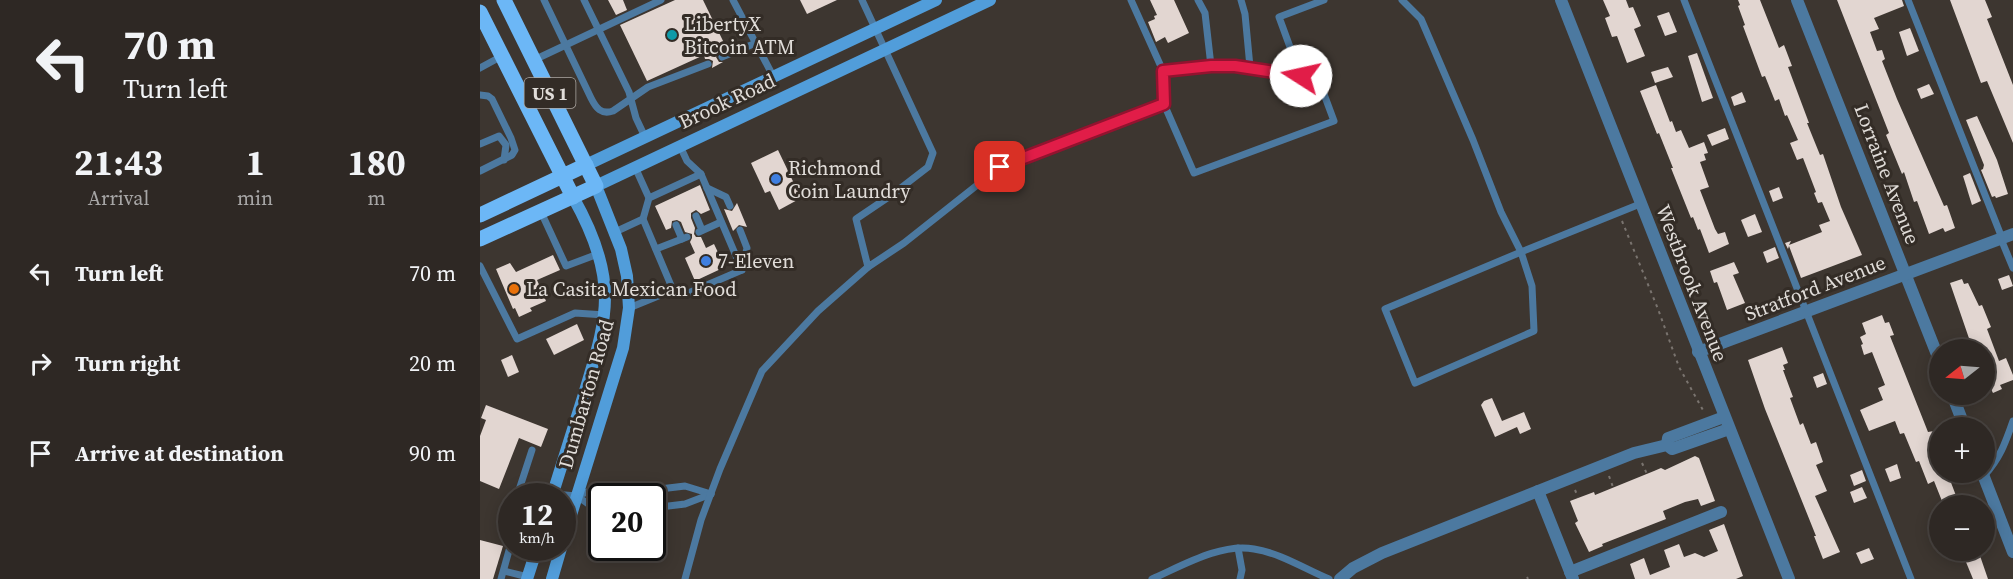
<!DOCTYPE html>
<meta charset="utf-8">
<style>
body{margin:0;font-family:"Source Serif 4",serif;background:#36302c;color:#f1f3f6;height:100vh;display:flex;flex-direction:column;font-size:22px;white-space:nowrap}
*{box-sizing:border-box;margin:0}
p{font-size:20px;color:#a7a6a6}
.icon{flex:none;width:33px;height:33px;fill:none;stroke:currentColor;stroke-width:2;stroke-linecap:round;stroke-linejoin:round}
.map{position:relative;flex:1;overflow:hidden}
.panel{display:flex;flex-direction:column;background:#2e2824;width:480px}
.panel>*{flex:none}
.banner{background:#2e2824;color:#f1f3f6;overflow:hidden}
.needle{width:39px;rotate:253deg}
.controls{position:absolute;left:1449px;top:339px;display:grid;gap:12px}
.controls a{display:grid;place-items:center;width:66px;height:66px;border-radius:50%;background:#2e2824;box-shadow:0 3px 15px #0003,0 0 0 2px #494441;font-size:30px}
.speed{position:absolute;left:18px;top:483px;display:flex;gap:12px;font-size:30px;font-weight:700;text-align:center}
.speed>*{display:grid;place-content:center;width:78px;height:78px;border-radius:50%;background:#2e2824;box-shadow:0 3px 15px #0003,0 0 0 2px #494441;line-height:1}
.speed small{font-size:15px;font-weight:400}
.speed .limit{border:3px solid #111;border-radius:9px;background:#fff;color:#111}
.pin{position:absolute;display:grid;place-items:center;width:51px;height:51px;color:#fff;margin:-26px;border-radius:12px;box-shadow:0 3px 9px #0006}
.me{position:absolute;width:66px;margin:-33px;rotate:280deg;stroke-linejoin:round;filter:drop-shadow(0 0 4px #0008)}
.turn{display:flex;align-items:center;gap:21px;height:126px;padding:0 24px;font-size:27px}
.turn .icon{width:78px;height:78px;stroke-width:2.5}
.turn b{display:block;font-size:42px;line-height:51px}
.eta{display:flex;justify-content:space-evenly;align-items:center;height:102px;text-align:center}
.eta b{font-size:36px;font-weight:700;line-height:42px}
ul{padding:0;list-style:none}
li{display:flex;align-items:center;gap:18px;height:90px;padding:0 24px}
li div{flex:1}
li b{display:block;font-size:22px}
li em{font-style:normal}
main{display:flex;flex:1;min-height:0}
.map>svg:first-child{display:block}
.building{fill:#e2d6d1}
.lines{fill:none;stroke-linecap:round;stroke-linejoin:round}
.path{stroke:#7a746f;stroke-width:2;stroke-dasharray:3 4.5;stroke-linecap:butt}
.service{stroke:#4c79a0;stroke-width:7}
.minor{stroke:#4c79a0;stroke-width:12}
.tertiary{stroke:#4c79a0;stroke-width:12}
.secondary{stroke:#519dda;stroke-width:12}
.primary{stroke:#6cb7f6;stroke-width:15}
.route-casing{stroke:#92132f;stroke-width:15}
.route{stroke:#e11d48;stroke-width:10}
.culture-dot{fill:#0f9aa8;stroke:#332c26;stroke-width:2}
.shop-dot{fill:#3f7fe0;stroke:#332c26;stroke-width:2}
.food-dot{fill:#e8710a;stroke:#332c26;stroke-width:2}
.labels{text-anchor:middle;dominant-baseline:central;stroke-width:6;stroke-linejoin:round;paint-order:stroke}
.shield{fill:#332c26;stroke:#ada8a3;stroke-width:1.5}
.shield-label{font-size:18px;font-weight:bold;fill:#e1ddd9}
.poi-label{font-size:20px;fill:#e1ddd9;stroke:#332c26;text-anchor:start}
.street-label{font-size:20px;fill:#e1ddd9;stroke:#332c26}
</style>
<main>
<section class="panel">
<div class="banner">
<div class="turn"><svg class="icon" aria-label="left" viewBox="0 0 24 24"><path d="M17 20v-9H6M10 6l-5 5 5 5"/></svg><div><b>70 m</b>Turn left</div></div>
</div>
<div class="eta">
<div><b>21:43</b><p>Arrival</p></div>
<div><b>1</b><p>min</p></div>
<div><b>180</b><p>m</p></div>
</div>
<ul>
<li><svg class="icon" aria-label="left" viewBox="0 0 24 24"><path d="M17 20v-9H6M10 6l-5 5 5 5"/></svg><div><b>Turn left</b></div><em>70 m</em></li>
<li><svg class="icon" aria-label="right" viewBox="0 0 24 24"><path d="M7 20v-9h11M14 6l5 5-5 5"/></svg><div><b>Turn right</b></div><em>20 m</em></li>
<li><svg class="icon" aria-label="arrive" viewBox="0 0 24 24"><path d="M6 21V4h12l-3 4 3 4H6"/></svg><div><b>Arrive at destination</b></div><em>90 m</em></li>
</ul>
</section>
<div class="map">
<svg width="1533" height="579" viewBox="0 0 1533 579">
<rect width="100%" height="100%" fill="#3d3630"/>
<g class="building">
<polygon points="128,0 143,0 147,10 136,15"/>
<polygon points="195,0 223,0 245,45 238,48 240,52 236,57 239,62 243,62 232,68 233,61 229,59 225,59 224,55 167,81 140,25"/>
<polygon points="320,0 357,0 327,14"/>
<polygon points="670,0 694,0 709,33 688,43 685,37 676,42 668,22 675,19 674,16 677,15"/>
<polygon points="1123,0 1146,0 1149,8 1153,7 1161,26 1154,29 1165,56 1147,63 1137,36 1132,37 1125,18 1130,16"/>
<polygon points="1258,0 1280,0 1299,48 1304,45 1312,66 1308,67 1329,123 1327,123 1340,155 1343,154 1361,207 1382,255 1321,278 1309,246 1308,249 1305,243 1311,241 1309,245 1342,232 1339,225 1350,221 1342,202 1338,203 1334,193 1336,192 1323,158 1317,160 1310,143 1318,140 1307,115 1305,116 1299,99 1295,101 1285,76 1282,77 1263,26 1265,25 1258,6 1260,5"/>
<polygon points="1357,0 1422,0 1424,6 1394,18 1399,29 1390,32 1397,51 1402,50 1405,59 1402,61 1417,99 1464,206 1467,205 1475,228 1465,232 1463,228 1449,234 1437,201 1434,202 1424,172 1422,174 1406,135 1409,133"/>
<polygon points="1470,0 1505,0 1512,17 1507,19 1533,85 1533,143 1507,81 1501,83"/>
<polygon points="1189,12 1197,32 1185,36 1177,16"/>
<polygon points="1430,28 1439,51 1427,56 1419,32"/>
<polygon points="1217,53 1233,98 1222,102 1208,56"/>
<polygon points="1188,67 1193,77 1175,83 1171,72"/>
<polygon points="1449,84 1454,94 1441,99 1437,89"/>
<polygon points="1176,85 1190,122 1192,121 1196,132 1201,130 1209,148 1224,142 1228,153 1224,154 1226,160 1220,162 1229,187 1220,190 1235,229 1238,234 1245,232 1249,244 1229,253 1220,229 1218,230 1213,217 1211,218 1191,168 1193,168 1179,133 1177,134 1160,91"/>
<polygon points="1262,92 1266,102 1254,106 1251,97"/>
<polygon points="1497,116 1517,160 1528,194 1516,198 1515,196 1512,197 1501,170 1503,169 1504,165 1486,120"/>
<polygon points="1245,128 1249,139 1232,146 1227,135"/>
<polygon points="298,150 321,198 299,210 290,191 285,193 271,163"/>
<polygon points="1490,173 1501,201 1492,205 1483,176"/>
<polygon points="220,185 230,210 221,214 216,210 211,213 211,218 215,228 214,234 216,237 221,237 226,248 234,244 245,267 215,281 205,258 215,253 210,242 212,238 212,234 205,232 201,222 197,220 192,221 191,228 186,230 175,206"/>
<polygon points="1299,187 1303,198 1293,202 1289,191"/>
<polygon points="257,203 267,227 259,225 253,231 244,209 252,211"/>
<polygon points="1275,214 1282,232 1268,237 1261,220"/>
<polygon points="1295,247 1299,258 1287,263 1283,252"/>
<polygon points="73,255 80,270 57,280 66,301 50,308 52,311 39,317 35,308 33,309 16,269 30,263 36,272"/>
<polygon points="1254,262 1259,273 1253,275 1265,303 1247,310 1237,282 1234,283 1230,271"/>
<polygon points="1529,275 1533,286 1522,290 1518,279"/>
<polygon points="1482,279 1484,284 1488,283 1499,306 1502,305 1511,327 1507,329 1519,361 1526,358 1533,375 1533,380 1520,385 1522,389 1513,393 1508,383 1504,384 1504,350 1493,350 1470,283"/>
<polygon points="1402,315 1405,323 1409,322 1414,335 1410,336 1448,432 1454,431 1460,445 1460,472 1467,472 1478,501 1476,502 1477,506 1464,506 1454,481 1448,484 1439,461 1436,462 1424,433 1420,434 1415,421 1389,431 1380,410 1403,400 1398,388 1405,385 1392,352 1384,355 1381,345 1383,344 1380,337 1386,334 1382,323"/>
<polygon points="97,324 104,340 74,355 66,339"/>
<polygon points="1302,347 1308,363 1303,365 1305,370 1303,370 1313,397 1310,398 1320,425 1323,423 1331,444 1336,442 1343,462 1336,465 1347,491 1335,496 1360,552 1343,559 1334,536 1336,536 1285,409 1268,360"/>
<polygon points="32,355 39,372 28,377 21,360"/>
<polygon points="1343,373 1347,384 1337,388 1333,377"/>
<polygon points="1012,398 1022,421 1044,412 1051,429 1040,434 1037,427 1015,437 1001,405 1004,401"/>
<polygon points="6,405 68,429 61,447 39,438 19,489 0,481 0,436 6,420 1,418"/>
<polygon points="1215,456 1219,458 1235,501 1221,506 1218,499 1205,502 1183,511 1186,519 1122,544 1123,546 1109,552 1095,523 1098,521 1090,501 1114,492 1115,495 1174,471 1181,468 1185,470"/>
<polygon points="1417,464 1421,478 1410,482 1405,469"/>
<polygon points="1382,470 1386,481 1374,486 1370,475"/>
<polygon points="1382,487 1387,498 1374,503 1370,492"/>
<polygon points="1244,524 1263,576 1256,579 1155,579 1150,564 1164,558 1170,575 1190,567 1184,550 1199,544 1204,557 1215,553 1224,557 1238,551 1229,530"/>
<polygon points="0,540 23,546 13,579 0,579"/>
<polygon points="1389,548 1394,559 1381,564 1376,553"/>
<polygon points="1481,550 1498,550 1508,579 1493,579"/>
</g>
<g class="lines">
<g class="path">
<polyline points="1142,221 1178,309 1199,367 1224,412"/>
<polyline points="1162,463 1167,474"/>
<polyline points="1129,476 1133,487"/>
<polyline points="1095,490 1098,497"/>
<polyline points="1047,577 1048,579"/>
</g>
<g class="service">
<path d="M 64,0 L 111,98 C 116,108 121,115 133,111 L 168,87 L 228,64"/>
<polyline points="104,0 149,92 156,118 165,137"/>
<polyline points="253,0 293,76"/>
<polyline points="382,0 453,153 448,167 413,194 376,219 388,267 424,243 520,167 684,104 714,173 854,121 838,78 821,77 799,17 844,0"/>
<polyline points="651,0 683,71 684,104"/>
<polyline points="718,0 725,13 731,66 770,67"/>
<polyline points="761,0 765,14 770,67 821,77"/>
<polyline points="922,0 941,19 993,140 1021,212 1041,252 1160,204"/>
<polyline points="1204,0 1431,579"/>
<polyline points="1428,0 1522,238"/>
<polyline points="242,57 276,43"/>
<polyline points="54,60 181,0"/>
<polyline points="0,68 22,56"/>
<polyline points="683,71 731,66"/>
<polyline points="0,95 8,96 12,99 31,138 35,150 32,155 0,171"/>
<polyline points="0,144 19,136 26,145 24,160"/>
<polyline points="155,167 169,198"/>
<polyline points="227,188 246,197 250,206"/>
<polyline points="61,212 86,266 118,254"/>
<polyline points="216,216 222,230"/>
<polyline points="196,225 202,239"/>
<polyline points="260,230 267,248 262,270"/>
<polyline points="135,232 163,219"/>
<polyline points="219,232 241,222"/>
<polyline points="1521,239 1533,268"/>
<polyline points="176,249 207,237"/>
<polygon points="1041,252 1052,286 1054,331 935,383 905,309"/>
<polyline points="0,266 37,339 95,313 125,315"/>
<polyline points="193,290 163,219 169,198 221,174"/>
<polyline points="149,308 193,290 206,294 262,270 221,174 207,161 200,146"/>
<path d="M 1504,476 C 1520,458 1525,444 1533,421"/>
<polyline points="41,487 73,494 97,496 115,489 138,494 205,486 231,494"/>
<polyline points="37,496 52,450"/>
<polyline points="97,496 114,508 122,510"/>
<polyline points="172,508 205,504 231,494"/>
<polyline points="31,515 32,515"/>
<polyline points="758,548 762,570 760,579"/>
<polyline points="24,571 48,577"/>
<polyline points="21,579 30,547"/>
<polyline points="205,579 221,520 240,469 282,371 338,311 388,267"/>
<path d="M 672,579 C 702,566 740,543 774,549 C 800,553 825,569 849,579"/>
</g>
<g class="minor">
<polyline points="1317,0 1460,362"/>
<polyline points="1218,352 1533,234"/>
<polyline points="1472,394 1485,428"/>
<polyline points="1187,445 1188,438 1244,417"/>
<polyline points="1502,472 1533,552"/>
<polyline points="1058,491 1093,579"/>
<polyline points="1090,572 1241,512"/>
<polyline points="860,579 873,568 902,553 1154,453 1187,445 1192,449 1249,429"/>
</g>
<polyline class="tertiary" points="1081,0 1309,579"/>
<g class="secondary">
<polyline points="106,165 456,0"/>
<path d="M 72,496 C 83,461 94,426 105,391 C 114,360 125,329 125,297 C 125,261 110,227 93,197"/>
<polyline points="82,544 143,348 149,308 147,276 141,249 116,186 510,0"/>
<polyline points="47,579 57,548"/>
<polyline points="72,579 81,548"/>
</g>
<g class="primary">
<polyline points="0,12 93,197"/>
<polyline points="0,215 106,165"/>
<polyline points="0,239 116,186 24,0"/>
</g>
</g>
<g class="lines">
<g class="route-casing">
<polyline id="route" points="520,167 684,104 683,71 731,66 755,66 821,76"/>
</g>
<use href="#route" class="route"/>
</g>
<circle class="culture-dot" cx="192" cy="35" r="6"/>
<g class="shop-dot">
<circle cx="296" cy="179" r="6"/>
<circle cx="226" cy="261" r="6"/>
</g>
<circle class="food-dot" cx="34" cy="289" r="6"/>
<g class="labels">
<rect class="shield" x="44.5" y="78" width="51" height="30" rx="4.5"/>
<g class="shield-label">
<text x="70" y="93">US 1</text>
</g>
<g class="poi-label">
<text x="204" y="24">LibertyX<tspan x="204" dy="23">Bitcoin ATM</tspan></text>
<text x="308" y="168">Richmond<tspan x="308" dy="23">Coin Laundry</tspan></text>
<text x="238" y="261">7-Eleven</text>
<text x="46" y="289">La Casita Mexican Food</text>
</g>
<g class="street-label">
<text transform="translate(247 101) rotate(-25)">Brook Road</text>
<text transform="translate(1407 174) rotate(69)">Lorraine Avenue</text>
<text transform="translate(1212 283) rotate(69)">Westbrook Avenue</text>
<text transform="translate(1335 288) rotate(-21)">Stratford Avenue</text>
<text transform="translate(106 394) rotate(-74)">Dumbarton Road</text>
</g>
</g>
</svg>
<div class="controls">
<a><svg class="needle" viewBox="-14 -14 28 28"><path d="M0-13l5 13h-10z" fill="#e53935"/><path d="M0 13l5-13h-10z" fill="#a7a6a6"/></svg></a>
<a>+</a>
<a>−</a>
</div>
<div class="speed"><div>12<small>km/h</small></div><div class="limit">20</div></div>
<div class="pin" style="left:520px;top:167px;background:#d93025"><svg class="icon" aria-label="arrive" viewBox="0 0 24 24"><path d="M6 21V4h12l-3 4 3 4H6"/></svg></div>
<svg class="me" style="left:821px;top:76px" viewBox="-20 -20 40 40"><circle r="19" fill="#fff"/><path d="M0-13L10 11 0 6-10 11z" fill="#e11d48"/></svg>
</div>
</main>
